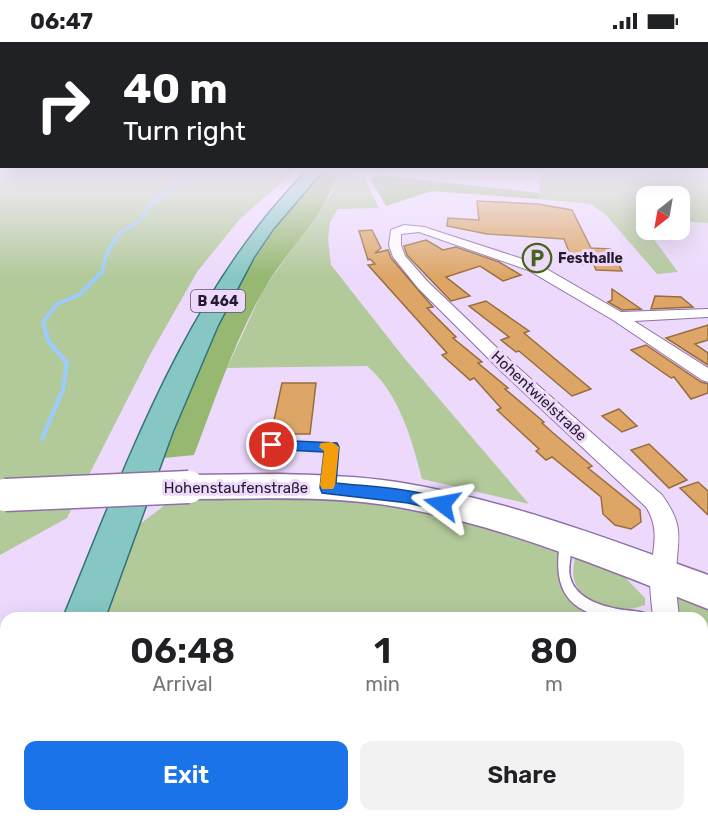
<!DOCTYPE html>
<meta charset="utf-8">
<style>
body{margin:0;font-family:Rubik,sans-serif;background:#f2f2f2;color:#202124;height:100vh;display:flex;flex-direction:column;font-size:22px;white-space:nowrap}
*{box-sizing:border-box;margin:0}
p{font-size:20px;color:#757577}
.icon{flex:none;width:33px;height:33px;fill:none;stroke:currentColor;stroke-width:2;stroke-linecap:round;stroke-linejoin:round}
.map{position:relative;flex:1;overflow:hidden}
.panel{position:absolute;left:0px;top:570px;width:708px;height:210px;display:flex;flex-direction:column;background:#fff;border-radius:18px 18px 0 0;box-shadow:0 6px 24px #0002}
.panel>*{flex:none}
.top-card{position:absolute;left:0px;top:0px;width:708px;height:126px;box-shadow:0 6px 24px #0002;background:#202124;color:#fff;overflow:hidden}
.needle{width:39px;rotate:211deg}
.buttons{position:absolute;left:636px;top:144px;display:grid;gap:12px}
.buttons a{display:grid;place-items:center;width:54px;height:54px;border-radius:12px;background:#fff;box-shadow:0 6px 24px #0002;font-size:30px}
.pin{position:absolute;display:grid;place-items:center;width:51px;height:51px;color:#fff;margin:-26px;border:3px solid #fff;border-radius:50%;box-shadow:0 2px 6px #0007}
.me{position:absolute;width:66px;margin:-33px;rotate:283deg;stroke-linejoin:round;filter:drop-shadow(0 0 4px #0008)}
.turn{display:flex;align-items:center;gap:21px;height:126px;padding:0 24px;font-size:27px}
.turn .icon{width:78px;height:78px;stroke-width:2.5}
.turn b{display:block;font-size:42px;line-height:51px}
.eta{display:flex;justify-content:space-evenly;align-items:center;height:102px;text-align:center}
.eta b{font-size:36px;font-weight:600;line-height:42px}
.primary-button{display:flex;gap:12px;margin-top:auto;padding:12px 24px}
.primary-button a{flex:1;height:69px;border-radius:12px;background:#1a73e8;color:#fff;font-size:24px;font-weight:600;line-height:69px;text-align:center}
.primary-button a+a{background:#f2f2f2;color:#202124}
.status{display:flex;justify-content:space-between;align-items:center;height:42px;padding:0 30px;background:#fff;direction:ltr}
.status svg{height:16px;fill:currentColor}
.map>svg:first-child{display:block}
.green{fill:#b2c99a}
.forest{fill:#96b871}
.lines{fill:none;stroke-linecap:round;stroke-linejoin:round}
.stream-far2{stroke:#9dcbfa;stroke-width:3}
.stream-far1{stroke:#9dcbfa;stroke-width:4}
.stream{stroke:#9dcbfa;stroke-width:4.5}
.building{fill:#dda667;stroke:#986d3a;stroke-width:1.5}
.lane-casing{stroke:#8e70a6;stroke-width:3}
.street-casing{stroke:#8e70a6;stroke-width:2}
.secondary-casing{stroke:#8e70a6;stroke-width:3}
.primary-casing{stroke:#317275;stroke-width:3}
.lane{fill:#fff;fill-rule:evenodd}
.street{fill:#fff;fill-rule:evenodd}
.secondary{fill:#fff;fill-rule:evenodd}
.primary{fill:#87c7c3;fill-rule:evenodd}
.secondary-bridge-casing{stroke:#8e70a6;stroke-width:35;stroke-linecap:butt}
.secondary-bridge{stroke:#fff;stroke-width:32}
.route{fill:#1a73e8;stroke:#114b97;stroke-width:1.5}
.slow{fill:#f59e0b}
.labels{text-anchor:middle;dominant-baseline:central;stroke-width:6;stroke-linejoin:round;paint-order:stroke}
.far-poi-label{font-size:14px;font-weight:bold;fill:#261a2f;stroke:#ecd9fc;text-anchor:start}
.shield{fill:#ecd9fc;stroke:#61536c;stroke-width:1.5}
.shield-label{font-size:14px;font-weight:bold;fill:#261a2f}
.street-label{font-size:15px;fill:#261a2f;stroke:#ecd9fc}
</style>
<div class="status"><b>06:47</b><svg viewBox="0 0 49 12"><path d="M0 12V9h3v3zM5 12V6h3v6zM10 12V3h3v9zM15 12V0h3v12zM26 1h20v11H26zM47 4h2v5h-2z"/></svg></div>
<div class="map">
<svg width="708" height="780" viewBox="0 0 708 780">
<rect width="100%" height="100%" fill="#ecd9fc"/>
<g class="green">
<polygon points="0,126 298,126 239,178 197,230 151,311 67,476 0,513"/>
<polygon points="530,126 607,126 708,134 708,181 680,179 680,154 646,154 646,176 638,176 678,230 657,232 606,173 591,162 538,157 542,127"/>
<path d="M 338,130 L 355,133 L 365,137 L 379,166 L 338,167 L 330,180 L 328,197 L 331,223 L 405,317 L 529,462 L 422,437 C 412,398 399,351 367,324 L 227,326 L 263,248 L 332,150 Z"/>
<polygon points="189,445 327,446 566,496 564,523 578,556 643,576 84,576 112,503"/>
<path d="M 576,509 L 618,528 L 645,556 L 645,563 C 621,573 581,566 574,537 C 572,528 575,517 576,509 Z"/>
<polygon points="663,543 708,550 708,737 702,735 702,576 666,576"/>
<polygon points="9,774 573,774 574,780 7,780"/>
</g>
<g class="forest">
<path d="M 323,128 L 338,130 C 324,176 286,208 263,249 C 234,300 215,358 194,413 L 164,416 C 183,369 200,316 224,271 C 251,219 283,171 323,128 Z"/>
<polygon points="377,133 539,151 538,157 432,149 386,164 371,138"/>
</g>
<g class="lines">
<polyline class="stream-far2" points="115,198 119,192 139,179 151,162 185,136 178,127 180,126"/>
<polyline class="stream-far1" points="46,291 43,280 57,262 79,253 102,230 107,211 116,196"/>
<polyline class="stream" points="42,397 63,347 67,321 48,299 46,290"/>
</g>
<g class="building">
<polygon points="477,159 538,162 572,168 591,206 610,207 622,229 596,228 594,223 574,222 564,197 487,192 447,184 448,176 479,178"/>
<polygon points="372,188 381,206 375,211 388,208 391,216 433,265 427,266 456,295 453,296 482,320 478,321 508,346 505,347 544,380 542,381 552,390 592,424 588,426 640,468 641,480 631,487 615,483 603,472 601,455 552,415 546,418 536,409 539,407 497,368 501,366 474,336 470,338 442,313 447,311 368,223 375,222 370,217 368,218 359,189"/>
<polygon points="426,198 443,208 456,205 499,220 521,233 503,239 480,224 446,235 470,254 451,259 407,213 404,204"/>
<polygon points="612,247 641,267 622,268 608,260 612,258"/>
<polygon points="655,254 681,255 693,265 651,267"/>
<polygon points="486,259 529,289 524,291 591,347 572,354 519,309 516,310 501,298 509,295 469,264"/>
<polygon points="708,283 708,298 695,302 708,311 708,323 666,296"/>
<polygon points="646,303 701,340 708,342 708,351 691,357 674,335 671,336 631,308"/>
<polygon points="282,341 316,341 310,392 271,392"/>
<polygon points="619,367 637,384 622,390 602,374"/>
<polygon points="649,402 687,438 669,446 631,408"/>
<polygon points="698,440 708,449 708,473 680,446"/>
</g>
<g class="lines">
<g class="lane-casing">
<g id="lane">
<polygon points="272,400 335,403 337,405 332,447 328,448 324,447 323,444 327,408 272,406 269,405 267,403 269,401"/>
<path d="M 566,496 L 570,498 C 574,509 567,523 570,535 C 576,558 604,565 624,568 C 632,569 640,569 647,572 L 649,576 C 635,576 617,579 603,575 C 562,566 554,539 560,501 L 562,498 Z"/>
</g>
</g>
<g class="street-casing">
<g id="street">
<path d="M 404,183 L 424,185 L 538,222 L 621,270 L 708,267 L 708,275 L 634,279 L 708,326 L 708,340 L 702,338 L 613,278 L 528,228 L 419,190 L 401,192 L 401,203 L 405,214 L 428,240 L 514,322 L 662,453 C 686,486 677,497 676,533 C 675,548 678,562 679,576 L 653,576 C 652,563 650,551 650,538 C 651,512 662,489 646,465 L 502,330 L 418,246 L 393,215 L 389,203 L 391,188 Z"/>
<polygon points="702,689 708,692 708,733 702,731"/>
</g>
</g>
<g class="secondary-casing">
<path id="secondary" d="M 278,432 C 318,433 358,434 397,440 C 503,457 607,496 708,533 L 708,567 C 607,527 505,484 398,465 C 329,453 258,457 189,457 L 178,453 L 174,445 L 178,437 L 189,433 Z"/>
</g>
<g class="primary-casing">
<g id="primary">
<path d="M 310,126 L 325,126 L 273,187 L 254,215 L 218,283 L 173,389 L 105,576 L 63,576 C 127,421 189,245 310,126 Z"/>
<polygon points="6,731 6,774 25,774 22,780 0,780 0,733"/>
</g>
</g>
<use href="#lane" class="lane"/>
<use href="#street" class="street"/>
<use href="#secondary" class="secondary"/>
<use href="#primary" class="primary"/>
<g class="secondary-bridge-casing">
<polyline id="secondary-bridge" points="5,453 189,445"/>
</g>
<use href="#secondary-bridge" class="secondary-bridge"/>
</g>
<linearGradient id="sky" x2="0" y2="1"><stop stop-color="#8abdef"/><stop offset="0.54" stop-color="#f6eefe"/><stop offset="1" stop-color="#f6eefe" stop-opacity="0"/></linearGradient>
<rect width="708" height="235" fill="url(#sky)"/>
<path class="route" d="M 272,398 L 337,401 L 339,405 L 336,441 C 373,445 412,446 448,458 L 450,462 L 448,467 L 442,469 L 408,461 L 322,451 L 320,446 L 324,410 L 267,407 L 264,403 Z"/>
<polygon class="slow" points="332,400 339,405 335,443 333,447 322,447 320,443 324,409 319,405 321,401"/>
<defs>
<g id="parking-ring" transform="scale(1.5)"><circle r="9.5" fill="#ecd9fc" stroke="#46651a" stroke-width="1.5"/><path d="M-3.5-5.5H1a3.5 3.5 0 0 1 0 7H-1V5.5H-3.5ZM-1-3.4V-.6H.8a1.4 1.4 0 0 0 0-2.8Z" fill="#46651a"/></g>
</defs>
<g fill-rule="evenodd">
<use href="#parking-ring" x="537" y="216"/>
</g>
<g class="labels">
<g class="far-poi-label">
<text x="558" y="216">Festhalle</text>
</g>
<rect class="shield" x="191" y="248" width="54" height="22" rx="4.5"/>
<g class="shield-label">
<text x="218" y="259">B 464</text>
</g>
<g class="street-label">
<text transform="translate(539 354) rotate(43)">Hohentwielstraße</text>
<text x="236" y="446">Hohenstaufenstraße</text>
</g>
</g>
</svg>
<div class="buttons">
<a><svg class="needle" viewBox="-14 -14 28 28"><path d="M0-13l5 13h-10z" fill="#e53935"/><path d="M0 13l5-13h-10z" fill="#757577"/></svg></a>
</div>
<div class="pin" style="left:272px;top:403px;background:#d93025"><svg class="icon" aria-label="arrive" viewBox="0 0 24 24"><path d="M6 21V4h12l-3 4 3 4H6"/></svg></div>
<svg class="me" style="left:442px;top:462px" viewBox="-20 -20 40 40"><path d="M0-17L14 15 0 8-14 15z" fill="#1a73e8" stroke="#fff" stroke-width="4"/></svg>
<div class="top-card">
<div class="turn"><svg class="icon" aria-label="right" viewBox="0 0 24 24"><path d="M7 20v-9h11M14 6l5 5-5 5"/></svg><div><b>40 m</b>Turn right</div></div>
</div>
<section class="panel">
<div class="eta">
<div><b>06:48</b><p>Arrival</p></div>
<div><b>1</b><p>min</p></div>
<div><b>80</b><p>m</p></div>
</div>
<div class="primary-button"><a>Exit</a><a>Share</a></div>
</section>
</div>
